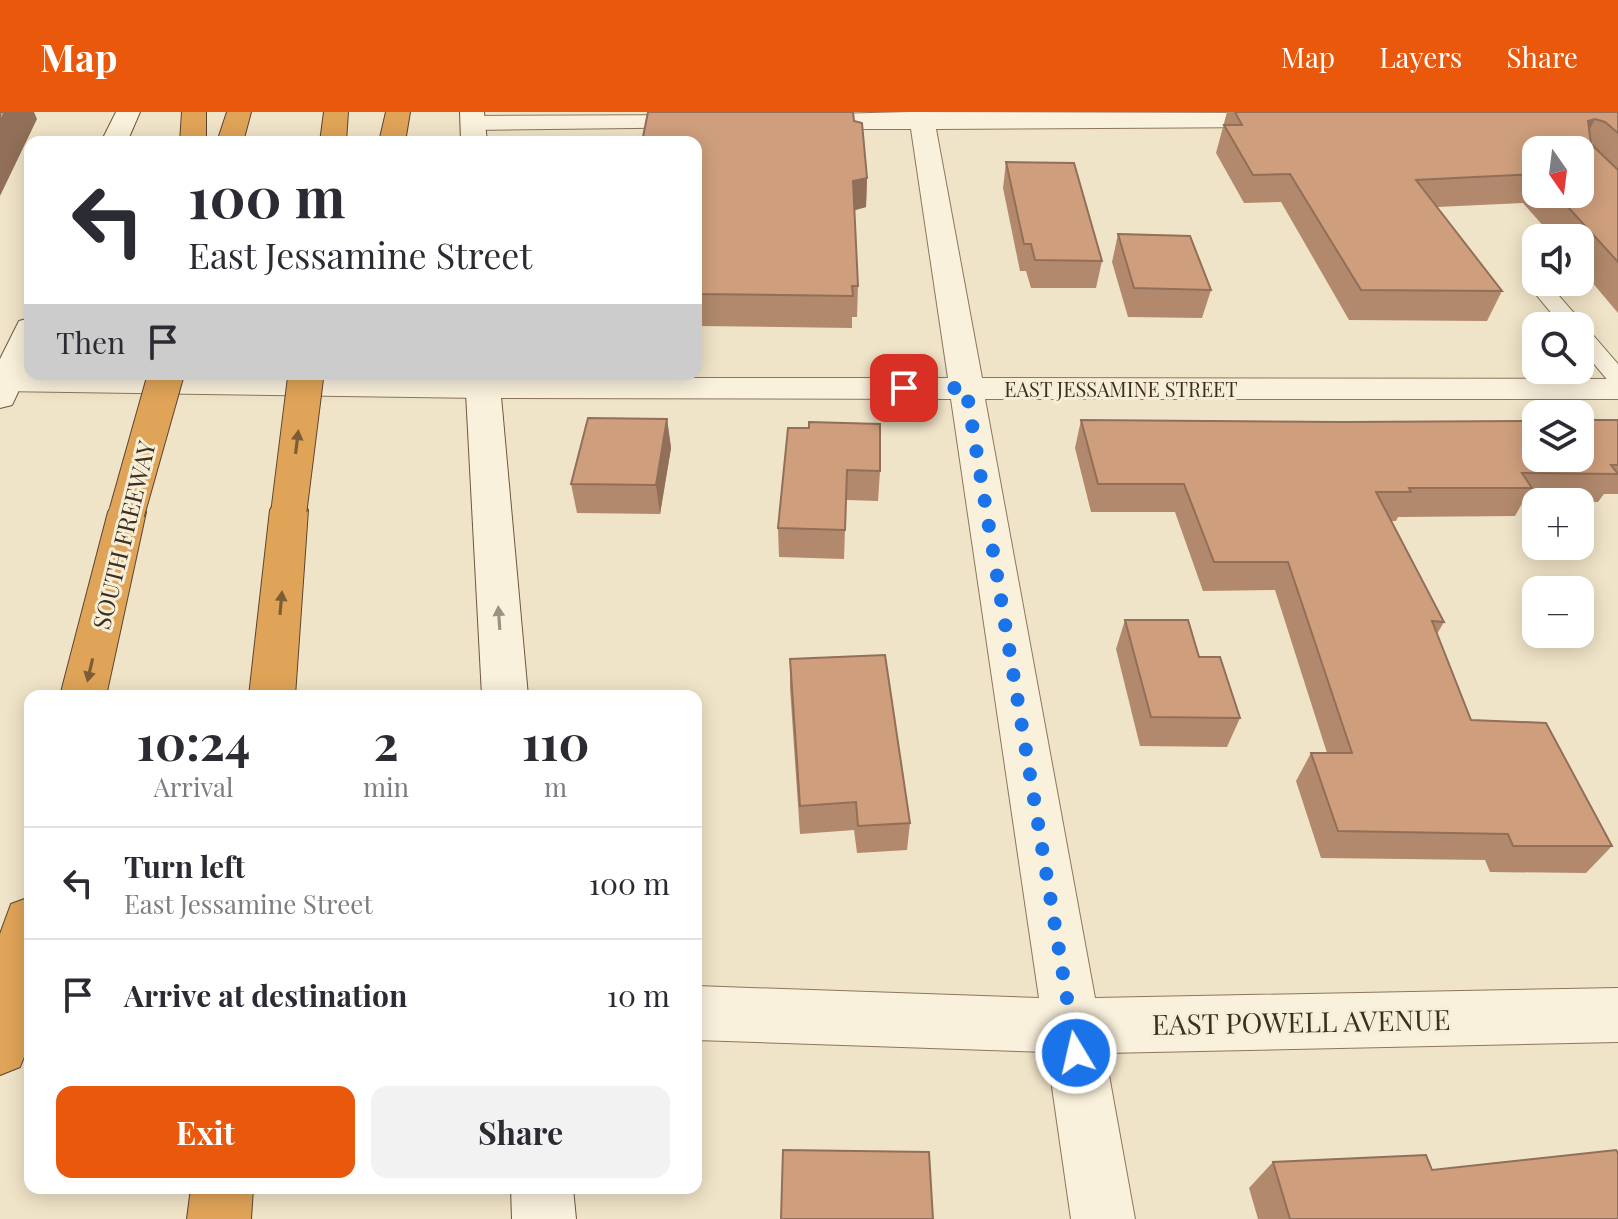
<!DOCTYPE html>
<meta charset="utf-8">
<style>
body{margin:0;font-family:"Playfair Display",serif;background:#f2f2f3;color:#2b2b33;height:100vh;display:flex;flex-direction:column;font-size:30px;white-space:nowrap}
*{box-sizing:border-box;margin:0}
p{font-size:26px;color:#7c7c81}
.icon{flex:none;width:44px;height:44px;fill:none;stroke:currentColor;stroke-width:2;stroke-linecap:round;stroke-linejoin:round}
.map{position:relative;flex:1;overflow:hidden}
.panel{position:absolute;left:24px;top:578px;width:678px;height:504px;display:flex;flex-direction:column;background:#fff;border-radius:16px;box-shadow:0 4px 20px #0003}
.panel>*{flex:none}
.banner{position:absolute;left:24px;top:24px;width:678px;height:244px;border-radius:16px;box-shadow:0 4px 20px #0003;background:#fff;color:#2b2b33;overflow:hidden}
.needle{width:52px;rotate:166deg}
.buttons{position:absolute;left:1522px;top:24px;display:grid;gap:16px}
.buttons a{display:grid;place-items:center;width:72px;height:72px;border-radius:16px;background:#fff;box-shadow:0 4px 20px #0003;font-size:40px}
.pin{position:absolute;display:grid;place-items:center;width:68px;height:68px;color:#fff;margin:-34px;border-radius:16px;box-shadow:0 4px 12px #0006}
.me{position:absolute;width:88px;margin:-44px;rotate:351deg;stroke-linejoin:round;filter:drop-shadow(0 0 6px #0008)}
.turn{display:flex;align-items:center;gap:28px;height:168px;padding:0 32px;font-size:36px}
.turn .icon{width:104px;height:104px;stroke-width:2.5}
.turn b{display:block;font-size:56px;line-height:68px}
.then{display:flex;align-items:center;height:76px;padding:0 32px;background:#0003;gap:16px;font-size:30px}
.eta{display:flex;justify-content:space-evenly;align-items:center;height:136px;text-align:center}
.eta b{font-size:48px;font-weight:700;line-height:56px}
.button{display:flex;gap:16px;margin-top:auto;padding:16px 32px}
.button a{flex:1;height:92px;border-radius:16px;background:#ea580c;color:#fff;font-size:32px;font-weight:700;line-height:92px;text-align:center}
.button a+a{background:#f2f2f3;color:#2b2b33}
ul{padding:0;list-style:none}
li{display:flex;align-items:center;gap:24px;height:112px;padding:0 32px;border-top:2px solid #e1e1e2}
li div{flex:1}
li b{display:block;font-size:30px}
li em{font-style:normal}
header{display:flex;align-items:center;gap:48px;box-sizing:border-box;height:112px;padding:0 40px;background:#ea580c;color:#fff}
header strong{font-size:38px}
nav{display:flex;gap:44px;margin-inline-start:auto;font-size:28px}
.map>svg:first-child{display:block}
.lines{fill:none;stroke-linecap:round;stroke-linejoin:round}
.service-casing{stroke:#8d765c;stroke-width:2}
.minor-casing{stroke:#8d765c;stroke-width:2}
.tertiary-casing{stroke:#8d765c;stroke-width:2}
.secondary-casing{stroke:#6f573f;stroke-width:2}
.motorway-casing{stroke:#5b4430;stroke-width:2}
.service{fill:#faf1dc;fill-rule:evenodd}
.minor{fill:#faf1dc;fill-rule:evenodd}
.tertiary{fill:#faf1dc;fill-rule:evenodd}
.secondary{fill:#faf1dc;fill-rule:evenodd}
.motorway{fill:#e0a458;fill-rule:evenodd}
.motorway-bridge-casing{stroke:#5b4430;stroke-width:37;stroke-linecap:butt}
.motorway-bridge{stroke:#e0a458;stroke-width:35}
.wall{fill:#b2896c;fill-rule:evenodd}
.shaded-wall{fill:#916f58}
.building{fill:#cf9f7d;stroke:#916f58;stroke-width:2}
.oneway{fill:#7e5d36}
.oneway2{fill:#9c907e}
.route{stroke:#1a73e8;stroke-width:14;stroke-dasharray:0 25.2}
.labels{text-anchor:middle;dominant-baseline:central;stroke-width:6;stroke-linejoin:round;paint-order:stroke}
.far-street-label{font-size:20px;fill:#3d2e20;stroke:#f7eed8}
.street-label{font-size:24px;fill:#3d2e20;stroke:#f7eed8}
.near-street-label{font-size:28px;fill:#3d2e20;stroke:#f7eed8}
</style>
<header>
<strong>Map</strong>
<nav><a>Map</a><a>Layers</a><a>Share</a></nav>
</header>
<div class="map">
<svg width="1618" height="1107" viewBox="0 0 1618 1107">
<rect width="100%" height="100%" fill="#f0e4c8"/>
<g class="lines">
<g class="service-casing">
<polygon id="service" points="1536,164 1536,170 1547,170 1618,252 1618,273 1610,271 1580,235 1580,214 1562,214 1529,174 1526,170"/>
</g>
<g class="minor-casing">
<g id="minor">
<polygon points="909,0 1284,1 1293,3 1296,8 1293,13 1284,15 936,17 982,266 1618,267 1618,287 985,287 1095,886 1618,876 1618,930 1105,941 1135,1107 1071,1107 1047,940 696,928 696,874 1039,886 951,287 482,286 470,283 465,276 470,269 482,266 948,266 911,17 796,17 787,15 784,10 787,5 796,3"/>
<polygon points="708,3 717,5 720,10 717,15 473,18 464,16 461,11 464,6 473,4"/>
</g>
</g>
<g class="tertiary-casing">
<polygon id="tertiary" points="0,259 30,259 30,262 482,266 494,269 499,276 494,283 482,286 0,279"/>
</g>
<g class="secondary-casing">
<g id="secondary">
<polygon points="116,0 140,0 127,30 101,30"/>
<polygon points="460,0 484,0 487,30 461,30"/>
<polygon points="30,206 30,255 12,293 0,296 0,247 19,209"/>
<polygon points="465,262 499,262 528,584 482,584"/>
<polygon points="511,1076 573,1076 576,1107 512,1107"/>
</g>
</g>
<g class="motorway-casing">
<g id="motorway">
<polygon points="182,0 206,0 206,30 180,30"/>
<polygon points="227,0 251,0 243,30 217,30"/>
<polygon points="324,0 348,0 346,30 320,30"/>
<polygon points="386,0 410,0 405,30 379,30"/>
<polygon points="289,386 303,389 308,398 295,584 249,584 270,398 275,389"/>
<polygon points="127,387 141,391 146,400 106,584 60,584 108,400 113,391"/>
<polygon points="30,785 30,930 20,955 0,963 0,822 11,792"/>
<polygon points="191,1076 253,1076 251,1107 187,1107"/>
</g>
</g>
<use href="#service" class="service"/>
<use href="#minor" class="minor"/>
<use href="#tertiary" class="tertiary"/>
<use href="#secondary" class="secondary"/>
<use href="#motorway" class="motorway"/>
<g class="motorway-bridge-casing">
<g id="motorway-bridge">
<polyline points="289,398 306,262"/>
<polyline points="127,400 166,262"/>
</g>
</g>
<use href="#motorway-bridge" class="motorway-bridge"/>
</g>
<g class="wall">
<path d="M 1227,0 L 1618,0 L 1618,201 L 1580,156 L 1580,126 L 1554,126 L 1523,91 L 1437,95 L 1502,179 L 1487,209 L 1349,208 L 1281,90 L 1244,91 L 1216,41 ZM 1536,38 L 1580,82 L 1536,82 Z"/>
<polygon points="854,9 867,66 866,95 854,98 858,174 857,205 852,205 852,216 696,214 696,30"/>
<polygon points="1006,50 1102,149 1096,176 1031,176 1026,159 1020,159 1003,76"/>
<polygon points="1118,122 1211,178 1202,206 1128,205 1112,150"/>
<polygon points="667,307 671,336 660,402 577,401 571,372"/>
<polygon points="1081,308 1342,310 1618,308 1618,382 1604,382 1598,390 1523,390 1515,404 1398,405 1396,409 1391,409 1444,510 1437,522 1471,608 1612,734 1586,761 1490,760 1485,748 1321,746 1296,669 1311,641 1327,641 1275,478 1203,479 1175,400 1091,400 1075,336"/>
<polygon points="788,316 880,359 878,389 846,388 844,447 779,445 778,416"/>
<polygon points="1125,508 1199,545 1240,606 1227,635 1140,634 1116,537"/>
<polygon points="790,547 910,711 907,738 857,741 854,718 800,722 790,576"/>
<polygon points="1273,1050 1432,1058 1618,1107 1258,1107 1249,1076"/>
</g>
<g class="shaded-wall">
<polygon points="5,0 34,0 37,7 0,84 0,10"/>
<polygon points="1595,7 1581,34 1588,9"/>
<polygon points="867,66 866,95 852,99 853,69"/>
<polygon points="667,307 671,336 660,402 656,373"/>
</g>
<g class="building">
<polygon points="0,0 5,0 0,10"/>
<polygon points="648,0 853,0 854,9 862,11 867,66 853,69 858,174 852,174 853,184 696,182 696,30 642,30"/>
<polygon points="1235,0 1618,0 1618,21 1605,10 1595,7 1588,9 1591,32 1618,58 1618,150 1556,82 1580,82 1580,38 1536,38 1536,62 1416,68 1502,179 1361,178 1290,62 1253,63 1224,13 1242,13"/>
<polygon points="1006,50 1074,51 1102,149 1035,148 1031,132 1024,132"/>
<polygon points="1118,122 1190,124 1211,178 1134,176"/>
<polygon points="588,306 667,307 656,373 571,372"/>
<polygon points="1081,308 1342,310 1536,309 1536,346 1580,346 1580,308 1618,308 1618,353 1611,353 1618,362 1522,361 1532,376 1409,376 1411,380 1376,380 1444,510 1432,509 1471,608 1546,611 1612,734 1513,734 1508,722 1338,719 1311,641 1352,641 1288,450 1214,450 1184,372 1098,372"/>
<polygon points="809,310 880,312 880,359 847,358 845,418 778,416 788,316 809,316"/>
<polygon points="1125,508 1188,508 1199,545 1220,545 1240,606 1151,605"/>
<polygon points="885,543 910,711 858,714 856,690 800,694 790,547"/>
<polygon points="783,1038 929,1040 933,1107 781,1107"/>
<polygon points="1616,1038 1618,1041 1618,1107 1290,1107 1273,1050 1426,1043 1432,1058"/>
</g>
<defs><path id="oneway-solid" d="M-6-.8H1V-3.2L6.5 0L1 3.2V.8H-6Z" transform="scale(2)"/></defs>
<g class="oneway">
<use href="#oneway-solid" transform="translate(297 330) rotate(-83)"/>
<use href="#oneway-solid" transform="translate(281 491) rotate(-85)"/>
<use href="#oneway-solid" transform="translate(90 558) rotate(103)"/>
</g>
<use class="oneway2" href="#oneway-solid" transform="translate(499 506) rotate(-94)"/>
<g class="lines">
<polyline class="route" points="904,276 966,276 1076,941"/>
</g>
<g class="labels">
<g class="far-street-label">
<text x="1121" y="276">EAST JESSAMINE STREET</text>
</g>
<g class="street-label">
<text transform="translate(123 423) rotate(-76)">SOUTH FREEWAY</text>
</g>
<g class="near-street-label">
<text transform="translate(1301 909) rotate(-1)">EAST POWELL AVENUE</text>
</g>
</g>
</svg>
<div class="buttons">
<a><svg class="needle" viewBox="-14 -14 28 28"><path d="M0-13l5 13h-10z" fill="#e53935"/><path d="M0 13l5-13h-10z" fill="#7c7c81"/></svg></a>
<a><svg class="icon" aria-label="sound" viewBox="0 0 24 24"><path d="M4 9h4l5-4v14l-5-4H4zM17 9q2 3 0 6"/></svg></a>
<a><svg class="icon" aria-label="search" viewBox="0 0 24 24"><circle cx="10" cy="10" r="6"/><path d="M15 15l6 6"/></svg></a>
<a><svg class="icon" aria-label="layers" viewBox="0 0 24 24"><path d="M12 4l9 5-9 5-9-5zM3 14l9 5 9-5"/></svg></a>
<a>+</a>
<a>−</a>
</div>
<div class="pin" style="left:904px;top:276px;background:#d93025"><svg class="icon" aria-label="arrive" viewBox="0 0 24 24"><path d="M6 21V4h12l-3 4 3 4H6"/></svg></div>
<svg class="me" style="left:1076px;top:941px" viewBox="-20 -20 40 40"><circle r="17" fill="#1a73e8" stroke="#fff" stroke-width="3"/><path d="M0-11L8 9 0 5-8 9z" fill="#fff"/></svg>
<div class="banner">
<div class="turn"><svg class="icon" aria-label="left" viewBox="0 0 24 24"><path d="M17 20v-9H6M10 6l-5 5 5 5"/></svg><div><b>100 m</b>East Jessamine Street</div></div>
<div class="then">Then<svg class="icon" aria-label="arrive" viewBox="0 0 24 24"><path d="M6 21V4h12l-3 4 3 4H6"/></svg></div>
</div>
<section class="panel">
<div class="eta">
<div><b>10:24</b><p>Arrival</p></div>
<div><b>2</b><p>min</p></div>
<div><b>110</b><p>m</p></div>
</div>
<ul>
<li><svg class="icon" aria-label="left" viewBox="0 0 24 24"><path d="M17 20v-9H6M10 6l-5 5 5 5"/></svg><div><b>Turn left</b><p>East Jessamine Street</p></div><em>100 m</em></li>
<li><svg class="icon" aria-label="arrive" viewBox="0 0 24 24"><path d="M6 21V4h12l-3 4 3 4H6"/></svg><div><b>Arrive at destination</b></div><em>10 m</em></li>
</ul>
<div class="button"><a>Exit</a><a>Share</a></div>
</section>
</div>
